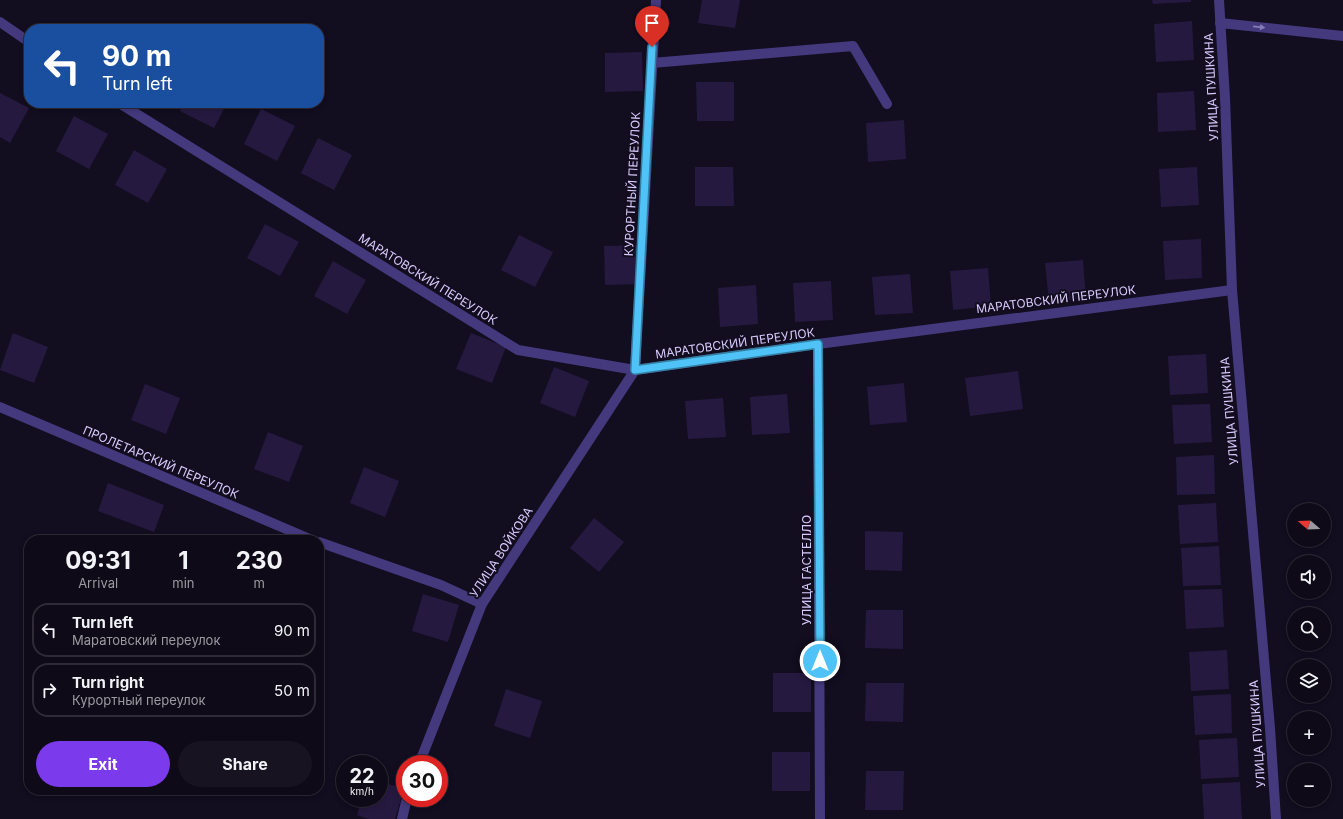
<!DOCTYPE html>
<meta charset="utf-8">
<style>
body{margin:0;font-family:Inter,sans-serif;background:#171320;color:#f1f3f6;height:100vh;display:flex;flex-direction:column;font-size:15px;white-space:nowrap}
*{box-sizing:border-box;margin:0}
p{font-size:13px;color:#9b9aa1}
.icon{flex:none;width:22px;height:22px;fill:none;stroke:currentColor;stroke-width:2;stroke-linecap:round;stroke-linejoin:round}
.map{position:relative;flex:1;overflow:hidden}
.drawer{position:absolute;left:24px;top:535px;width:300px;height:260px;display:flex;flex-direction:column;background:#0e0a17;border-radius:16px;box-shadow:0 2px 6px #0003,0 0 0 1px #2e2b36}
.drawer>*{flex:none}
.top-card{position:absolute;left:24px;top:24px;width:300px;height:84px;border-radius:16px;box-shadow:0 2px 6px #0003,0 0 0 1px #2e2b36;background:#1a4fa0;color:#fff;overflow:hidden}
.needle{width:26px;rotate:289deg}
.tools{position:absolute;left:1287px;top:503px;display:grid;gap:8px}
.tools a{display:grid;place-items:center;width:44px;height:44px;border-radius:50%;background:#0e0a17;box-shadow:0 2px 6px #0003,0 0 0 1px #2e2b36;font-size:20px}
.speed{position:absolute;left:336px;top:755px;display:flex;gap:8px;font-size:20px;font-weight:700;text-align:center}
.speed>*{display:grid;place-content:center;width:52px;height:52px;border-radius:50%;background:#0e0a17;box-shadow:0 2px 6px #0003,0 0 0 1px #2e2b36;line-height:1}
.speed small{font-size:10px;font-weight:400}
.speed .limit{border:6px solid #d22;background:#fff;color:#111}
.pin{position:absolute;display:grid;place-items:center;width:34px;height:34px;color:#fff;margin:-41px -17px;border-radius:50% 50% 50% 0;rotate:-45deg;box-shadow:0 0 4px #0007}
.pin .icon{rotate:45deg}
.me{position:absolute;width:44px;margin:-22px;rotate:0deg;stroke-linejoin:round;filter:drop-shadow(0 0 3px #0008)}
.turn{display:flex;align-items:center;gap:14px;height:84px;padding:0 12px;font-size:18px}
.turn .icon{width:52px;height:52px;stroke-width:2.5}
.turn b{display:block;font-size:28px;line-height:34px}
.eta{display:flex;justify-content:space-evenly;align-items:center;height:68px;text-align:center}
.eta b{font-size:24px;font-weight:700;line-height:28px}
.button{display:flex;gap:8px;margin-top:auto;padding:8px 12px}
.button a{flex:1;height:46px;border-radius:24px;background:#7c3aed;color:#fff;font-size:16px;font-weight:700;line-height:46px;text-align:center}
.button a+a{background:#171320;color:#f1f3f6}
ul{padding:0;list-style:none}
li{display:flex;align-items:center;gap:12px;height:54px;margin:0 8px 6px;padding:0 4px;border:2px solid #2e2b36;border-radius:16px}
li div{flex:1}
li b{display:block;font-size:15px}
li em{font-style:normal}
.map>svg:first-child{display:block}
.building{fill:#261940}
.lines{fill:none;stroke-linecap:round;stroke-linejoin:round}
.minor{stroke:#44397d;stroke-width:10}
.oneway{fill:#877bb7}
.route-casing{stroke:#337fa1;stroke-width:10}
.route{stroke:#4fc3f7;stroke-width:7}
.labels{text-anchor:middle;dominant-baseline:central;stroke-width:4;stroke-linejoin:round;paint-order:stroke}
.street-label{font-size:12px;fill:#d8ccfe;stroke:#120d1f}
</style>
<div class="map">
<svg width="1343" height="819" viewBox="0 0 1343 819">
<rect width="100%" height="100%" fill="#120d1f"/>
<g class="building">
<polygon points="702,0 740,0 735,28 698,23"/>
<polygon points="1152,0 1191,0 1191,2 1153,4"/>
<polygon points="1192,21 1194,60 1156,62 1154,24"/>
<polygon points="642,52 643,91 605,92 605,53"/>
<polygon points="696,82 734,82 734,121 697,121"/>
<polygon points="1194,91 1196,130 1158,132 1157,93"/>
<polygon points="0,93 29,108 10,143 0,137"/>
<polygon points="184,103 227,103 214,128 180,111"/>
<polygon points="261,109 295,126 277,161 244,144"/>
<polygon points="74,116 108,134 89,169 56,151"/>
<polygon points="904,120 906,159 868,162 866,123"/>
<polygon points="318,138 352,155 334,190 301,173"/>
<polygon points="134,150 167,169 148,203 115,185"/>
<polygon points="695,167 733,167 734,206 695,206"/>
<polygon points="1197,167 1199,205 1161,207 1159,169"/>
<polygon points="265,224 299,242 280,276 247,258"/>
<polygon points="519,235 553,252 535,287 501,270"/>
<polygon points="1201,239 1202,278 1165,280 1163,241"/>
<polygon points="642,245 643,284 605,285 604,246"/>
<polygon points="1083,260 1086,298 1049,302 1045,263"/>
<polygon points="333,261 366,280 347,314 314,296"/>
<polygon points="988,268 991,306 953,310 950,271"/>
<polygon points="910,274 913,313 875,315 872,277"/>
<polygon points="831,281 833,320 795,322 793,283"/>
<polygon points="756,285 758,324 720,327 718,288"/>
<polygon points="13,333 48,347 34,383 0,370"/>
<polygon points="471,333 506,347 492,383 456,369"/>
<polygon points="1206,354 1208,393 1170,395 1168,356"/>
<polygon points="554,367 589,381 575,417 540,403"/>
<polygon points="1018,371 1023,409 970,416 965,378"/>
<polygon points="904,383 907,422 870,425 867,387"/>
<polygon points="145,384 180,398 166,434 131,420"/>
<polygon points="787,394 790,433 752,435 750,397"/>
<polygon points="723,398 726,437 688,439 685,401"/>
<polygon points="1210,404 1212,442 1174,444 1172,405"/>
<polygon points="268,432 303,446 289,482 254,469"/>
<polygon points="1214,455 1215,494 1177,495 1176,457"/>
<polygon points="364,467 399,481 385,517 350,503"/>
<polygon points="108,483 164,505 154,532 98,511"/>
<polygon points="1216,503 1218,542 1180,544 1178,505"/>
<polygon points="594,518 624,542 599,572 570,548"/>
<polygon points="865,531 903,532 902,571 865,570"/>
<polygon points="1219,546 1221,585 1183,586 1181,548"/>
<polygon points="319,547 325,549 319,565"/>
<polygon points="1222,589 1224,627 1186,629 1184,590"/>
<polygon points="423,594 459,605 448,642 412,631"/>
<polygon points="866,610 903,610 903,649 865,648"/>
<polygon points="1227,650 1229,689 1191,691 1189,652"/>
<rect x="773" y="673" width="38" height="39"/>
<polygon points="866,683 904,683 903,722 865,721"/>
<polygon points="506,689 542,701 530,738 494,726"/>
<polygon points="1231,694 1232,733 1195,735 1193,696"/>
<polygon points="1237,738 1239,777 1201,779 1199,740"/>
<rect x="772" y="752" width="38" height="39"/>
<polygon points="866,771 904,771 903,810 865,810"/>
<polygon points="379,781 404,789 395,819 369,819 357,815 362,798 379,798"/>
<polygon points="1240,782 1242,819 1204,819 1202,784"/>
</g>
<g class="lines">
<g class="minor">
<polyline points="1219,0 1225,98 1232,290 1270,728 1276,819"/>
<polyline points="0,22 29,42"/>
<polyline points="1220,23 1343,36"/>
<polyline points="652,63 853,46 887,104"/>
<polyline points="119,103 518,350 635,370 818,344 1232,290"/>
<polyline points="818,344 820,819"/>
<polyline points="0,407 312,540"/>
<polyline points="319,542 441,585 482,604"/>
<polyline points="419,764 482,604 635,370 656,0"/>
<polyline points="402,819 407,798"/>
</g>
</g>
<defs><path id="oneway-solid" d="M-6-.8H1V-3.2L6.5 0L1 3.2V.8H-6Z"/></defs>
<use class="oneway" href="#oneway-solid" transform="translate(1259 27) rotate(6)"/>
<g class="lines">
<g class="route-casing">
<polyline id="route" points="652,47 635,370 818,344 820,661"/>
</g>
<use href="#route" class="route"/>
</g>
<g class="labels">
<g class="street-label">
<text transform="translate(1211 87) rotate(-93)">УЛИЦА ПУШКИНА</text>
<text transform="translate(632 184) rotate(-87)">КУРОРТНЫЙ ПЕРЕУЛОК</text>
<text transform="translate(428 279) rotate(32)">МАРАТОВСКИЙ ПЕРЕУЛОК</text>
<text transform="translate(1056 299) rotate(-7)">МАРАТОВСКИЙ ПЕРЕУЛОК</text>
<text transform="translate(735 343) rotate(-8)">МАРАТОВСКИЙ ПЕРЕУЛОК</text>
<text transform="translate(1229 411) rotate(-95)">УЛИЦА ПУШКИНА</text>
<text transform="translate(161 462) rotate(23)">ПРОЛЕТАРСКИЙ ПЕРЕУЛОК</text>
<text transform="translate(501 552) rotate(-57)">УЛИЦА ВОЙКОВА</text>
<text transform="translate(806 570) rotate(-90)">УЛИЦА ГАСТЕЛЛО</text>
<text transform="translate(1257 734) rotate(-94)">УЛИЦА ПУШКИНА</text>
</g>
</g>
</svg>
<div class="tools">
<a><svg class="needle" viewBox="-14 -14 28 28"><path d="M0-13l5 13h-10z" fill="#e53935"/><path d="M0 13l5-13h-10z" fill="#9b9aa1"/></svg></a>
<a><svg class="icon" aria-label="sound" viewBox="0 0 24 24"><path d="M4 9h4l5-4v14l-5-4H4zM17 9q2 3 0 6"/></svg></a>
<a><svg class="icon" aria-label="search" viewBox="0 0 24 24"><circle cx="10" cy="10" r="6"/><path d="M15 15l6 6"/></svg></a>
<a><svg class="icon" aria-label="layers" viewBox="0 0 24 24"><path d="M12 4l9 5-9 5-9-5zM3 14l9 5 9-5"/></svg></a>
<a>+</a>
<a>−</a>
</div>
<div class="speed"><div>22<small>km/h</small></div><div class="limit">30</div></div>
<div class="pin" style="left:652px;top:47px;background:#d93025"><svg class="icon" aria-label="arrive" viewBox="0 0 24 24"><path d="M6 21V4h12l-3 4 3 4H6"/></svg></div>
<svg class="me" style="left:820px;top:661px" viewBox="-20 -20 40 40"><circle r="17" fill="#4fc3f7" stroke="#fff" stroke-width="3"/><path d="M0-11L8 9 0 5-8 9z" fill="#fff"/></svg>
<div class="top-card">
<div class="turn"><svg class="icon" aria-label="left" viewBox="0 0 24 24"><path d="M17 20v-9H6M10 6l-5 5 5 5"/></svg><div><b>90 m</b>Turn left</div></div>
</div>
<section class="drawer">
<div class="eta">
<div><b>09:31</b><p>Arrival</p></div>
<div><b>1</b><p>min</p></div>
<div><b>230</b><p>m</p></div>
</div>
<ul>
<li><svg class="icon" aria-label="left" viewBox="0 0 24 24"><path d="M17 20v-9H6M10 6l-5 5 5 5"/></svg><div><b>Turn left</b><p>Маратовский переулок</p></div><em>90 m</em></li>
<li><svg class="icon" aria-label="right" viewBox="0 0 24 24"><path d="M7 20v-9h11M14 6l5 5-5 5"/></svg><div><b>Turn right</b><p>Курортный переулок</p></div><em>50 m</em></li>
</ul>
<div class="button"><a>Exit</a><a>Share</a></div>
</section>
</div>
